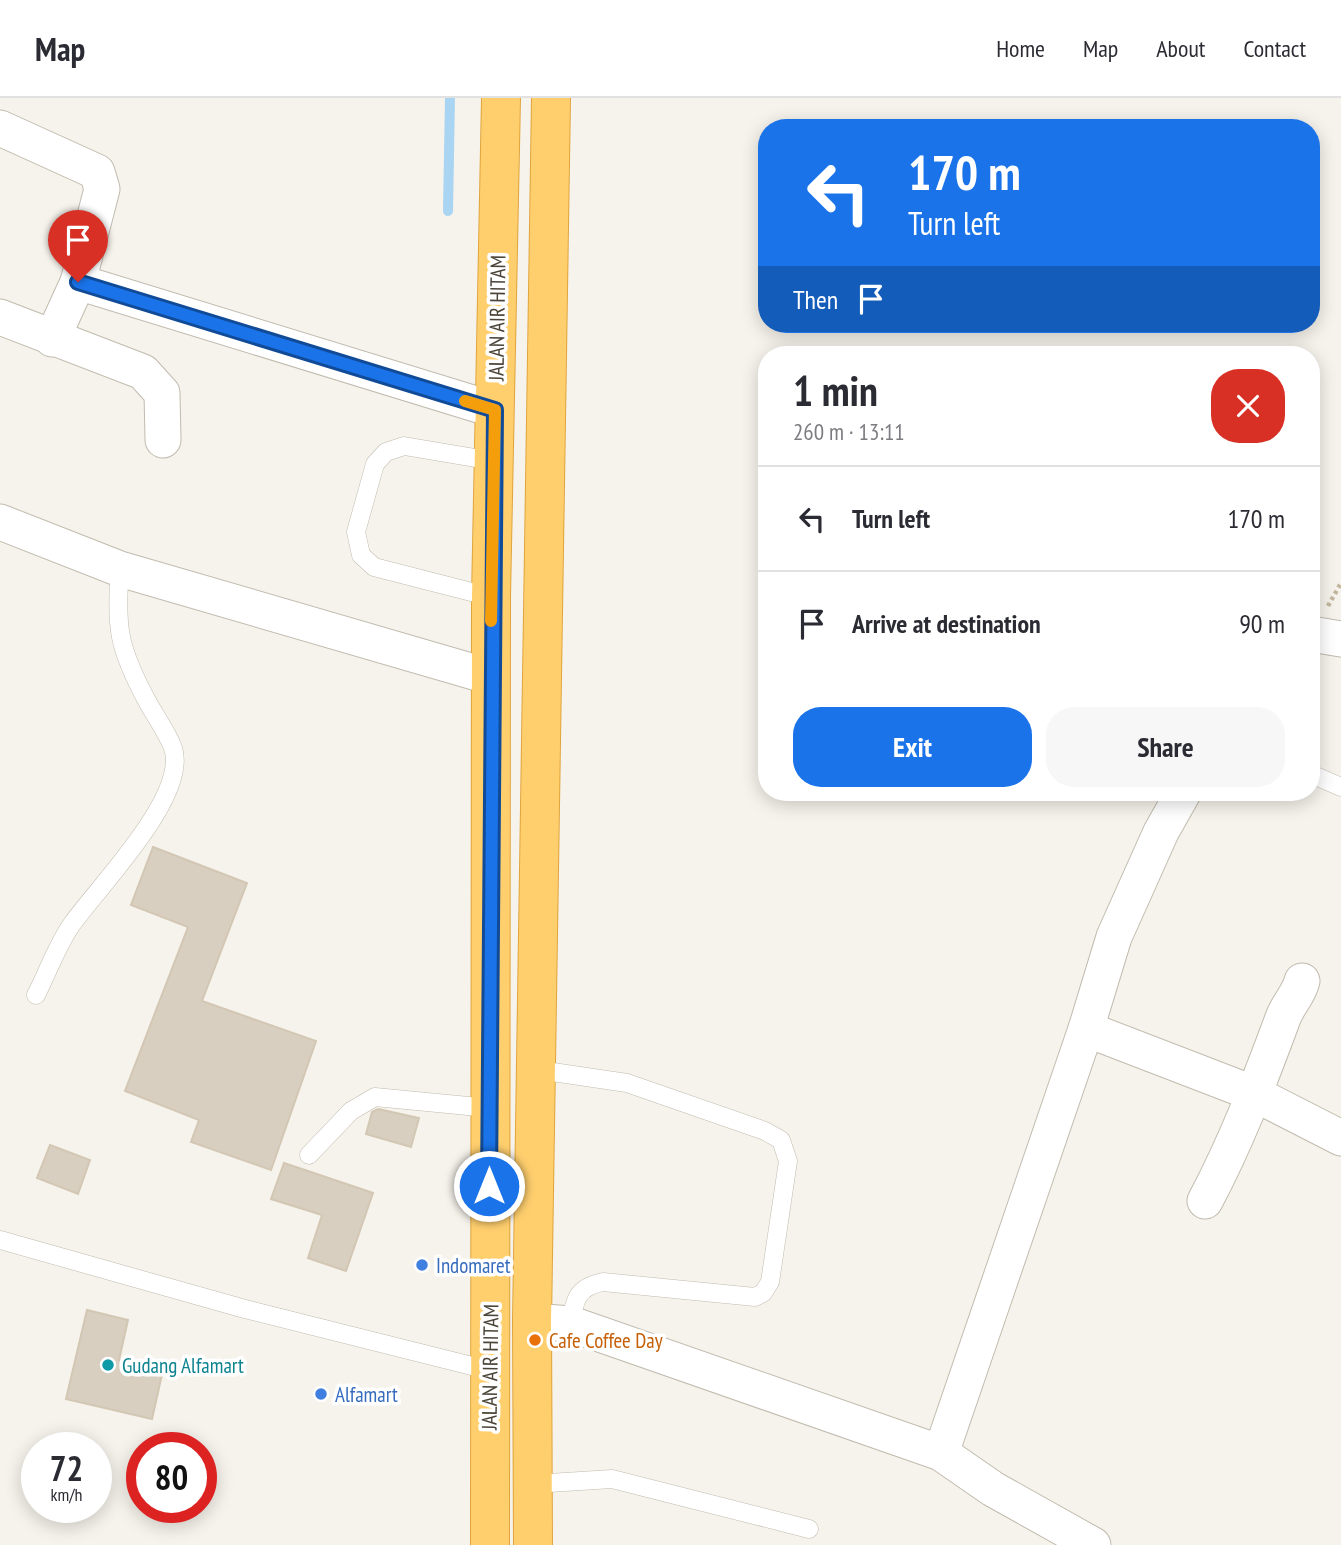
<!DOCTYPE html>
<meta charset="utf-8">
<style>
body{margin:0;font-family:"PT Sans Narrow",sans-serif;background:#f7f7f7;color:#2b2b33;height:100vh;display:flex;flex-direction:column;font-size:26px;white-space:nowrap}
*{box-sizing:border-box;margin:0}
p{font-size:23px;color:#7c7c81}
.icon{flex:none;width:38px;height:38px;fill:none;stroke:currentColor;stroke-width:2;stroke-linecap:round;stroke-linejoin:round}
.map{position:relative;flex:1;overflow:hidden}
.side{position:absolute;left:758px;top:248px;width:562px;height:455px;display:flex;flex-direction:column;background:#fff;border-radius:28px;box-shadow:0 4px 18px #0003}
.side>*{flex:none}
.top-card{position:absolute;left:758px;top:21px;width:562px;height:214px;border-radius:28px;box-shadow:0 4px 18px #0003;background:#1a73e8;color:#fff;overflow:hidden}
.speed{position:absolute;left:21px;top:1334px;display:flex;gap:14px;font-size:35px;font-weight:700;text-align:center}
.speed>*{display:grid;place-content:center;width:91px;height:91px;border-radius:50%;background:#fff;box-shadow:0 4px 18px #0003;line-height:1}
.speed small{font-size:18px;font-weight:400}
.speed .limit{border:10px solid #d22;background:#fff;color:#111}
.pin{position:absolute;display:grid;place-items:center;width:60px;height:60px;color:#fff;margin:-72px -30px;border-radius:50% 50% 50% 0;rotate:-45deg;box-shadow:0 0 7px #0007}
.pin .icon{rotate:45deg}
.me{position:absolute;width:77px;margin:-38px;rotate:0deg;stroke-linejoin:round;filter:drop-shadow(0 0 5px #0008)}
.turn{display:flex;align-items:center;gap:24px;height:147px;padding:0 35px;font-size:32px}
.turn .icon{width:91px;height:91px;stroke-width:2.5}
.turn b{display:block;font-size:49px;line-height:60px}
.then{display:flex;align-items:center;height:66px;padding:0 35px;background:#0003;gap:14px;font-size:26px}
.round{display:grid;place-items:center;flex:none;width:74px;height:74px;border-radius:28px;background:#f7f7f7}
.headline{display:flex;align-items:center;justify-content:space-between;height:119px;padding:0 35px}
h1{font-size:42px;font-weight:600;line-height:52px}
.action{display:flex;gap:14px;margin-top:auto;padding:14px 35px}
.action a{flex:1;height:80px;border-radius:28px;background:#1a73e8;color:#fff;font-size:28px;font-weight:600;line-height:80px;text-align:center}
.action a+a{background:#f7f7f7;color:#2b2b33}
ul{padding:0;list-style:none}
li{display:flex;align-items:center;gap:21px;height:105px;padding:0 35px;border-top:2px solid #e1e1e2}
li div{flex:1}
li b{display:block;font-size:26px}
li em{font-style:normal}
header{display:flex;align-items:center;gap:42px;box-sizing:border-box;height:98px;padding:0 35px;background:#fff;border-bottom:2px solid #e1e1e2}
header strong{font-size:33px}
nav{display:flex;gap:38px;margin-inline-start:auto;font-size:24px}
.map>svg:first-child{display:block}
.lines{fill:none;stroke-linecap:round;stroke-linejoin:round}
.stream{stroke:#a9d4f2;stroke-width:10}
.building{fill:#d8cfc1;stroke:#d3c7b4;stroke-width:2}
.lane-casing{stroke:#c2bbae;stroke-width:19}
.street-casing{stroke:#c2bbae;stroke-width:37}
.highway-casing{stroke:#e0a43c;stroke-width:40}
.path{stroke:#c4b79f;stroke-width:4.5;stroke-dasharray:3.5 3.5;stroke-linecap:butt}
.lane{stroke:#fff;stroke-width:18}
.street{stroke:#fff;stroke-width:35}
.highway{stroke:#ffcf6e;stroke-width:38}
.route-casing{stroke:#114b97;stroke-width:18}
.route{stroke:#1a73e8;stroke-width:12}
.slow{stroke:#f59e0b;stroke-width:12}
.shop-dot{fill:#3f7fe0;stroke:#fff;stroke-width:2.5}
.food-dot{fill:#e8710a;stroke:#fff;stroke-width:2.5}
.culture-dot{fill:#0f9aa8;stroke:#fff;stroke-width:2.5}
.labels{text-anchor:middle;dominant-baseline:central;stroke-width:7;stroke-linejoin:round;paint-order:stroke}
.street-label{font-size:21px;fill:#4b4439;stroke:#fff}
.shop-label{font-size:21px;fill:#366cbe;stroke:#fff;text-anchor:start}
.food-label{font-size:21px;fill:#c56008;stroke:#fff;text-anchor:start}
.culture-label{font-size:21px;fill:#0d838f;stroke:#fff;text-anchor:start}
</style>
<header>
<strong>Map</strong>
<nav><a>Home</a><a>Map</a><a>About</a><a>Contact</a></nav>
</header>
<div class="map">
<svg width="1341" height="1447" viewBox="0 0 1341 1447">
<rect width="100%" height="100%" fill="#f6f3ec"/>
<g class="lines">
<polyline class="stream" points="448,113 450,0"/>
</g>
<g class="building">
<polygon points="153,749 247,785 202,903 316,943 271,1072 191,1044 199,1022 125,993 188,829 131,807"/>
<polygon points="378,1011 419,1020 411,1049 366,1036 372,1014"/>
<polygon points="50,1047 90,1062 78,1096 37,1080"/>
<polygon points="284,1065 373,1095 346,1173 308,1160 322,1117 271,1101"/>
<polygon points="87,1212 128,1222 119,1262 163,1272 152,1321 66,1301"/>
</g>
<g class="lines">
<g class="lane-casing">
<g id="lane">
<polyline points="491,499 374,469 361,457 356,434 375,366 386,354 404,348 493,363"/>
<polyline points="1311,676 1341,689"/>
<path d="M 36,897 C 48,874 57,847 72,826 C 98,789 189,698 173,650 C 167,634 155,618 147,603 C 119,551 115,530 120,471"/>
<path d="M 539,972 L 627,985 L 765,1033 L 781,1042 L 788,1063 L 770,1184 L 763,1195 L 755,1199 L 603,1184 C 577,1189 574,1202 571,1226"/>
<polyline points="309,1057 351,1013 375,999 489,1010"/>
<polyline points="0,1142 245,1211 488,1272"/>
<polyline points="533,1386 612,1381 809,1431"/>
</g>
</g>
<g class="street-casing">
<g id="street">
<polyline points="0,30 97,74 102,91 78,184 495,312"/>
<polyline points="0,219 143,274 162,295 163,342"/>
<polyline points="52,241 78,184"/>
<polyline points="0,424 120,471 491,579"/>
<polyline points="1311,536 1341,541"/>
<polyline points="1086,931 1255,996 1341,1040"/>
<path d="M 1205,1103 C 1236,1045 1260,982 1283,920 C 1288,906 1298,898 1302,883"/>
<polyline points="532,1223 571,1226 941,1355 993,1391 1093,1447"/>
<polyline points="941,1355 1086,931 1114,839 1161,734 1183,695"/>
</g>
</g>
<g class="highway-casing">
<g id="highway">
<polyline points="490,1447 491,499 501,0"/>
<polyline points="533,1447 532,1223 551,0"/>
</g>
</g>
<polyline class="path" points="1328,508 1341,485"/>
<use href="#lane" class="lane"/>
<use href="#street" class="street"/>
<use href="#highway" class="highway"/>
</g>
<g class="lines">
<g class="route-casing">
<polyline id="route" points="78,184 495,312 489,1088"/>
</g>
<use href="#route" class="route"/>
<polyline class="slow" points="465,303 495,312 491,523"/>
</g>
<g class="shop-dot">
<circle cx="422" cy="1167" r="7"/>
<circle cx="321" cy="1296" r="7"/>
</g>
<circle class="food-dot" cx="535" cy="1242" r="7"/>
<circle class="culture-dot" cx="108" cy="1267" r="7"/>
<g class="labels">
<g class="street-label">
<text transform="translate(497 220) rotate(-89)">JALAN AIR HITAM</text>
<text transform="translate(490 1269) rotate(-89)">JALAN AIR HITAM</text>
</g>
<g class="shop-label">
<text x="436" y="1167">Indomaret</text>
<text x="335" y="1296">Alfamart</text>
</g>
<g class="food-label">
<text x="549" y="1242">Cafe Coffee Day</text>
</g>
<g class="culture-label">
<text x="122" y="1267">Gudang Alfamart</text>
</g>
</g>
</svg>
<div class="speed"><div>72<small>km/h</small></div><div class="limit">80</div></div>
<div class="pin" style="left:78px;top:184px;background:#d93025"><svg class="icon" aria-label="arrive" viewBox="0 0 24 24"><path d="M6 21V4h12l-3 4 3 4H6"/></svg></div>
<svg class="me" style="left:489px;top:1088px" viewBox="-20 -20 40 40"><circle r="17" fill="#1a73e8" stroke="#fff" stroke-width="3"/><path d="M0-11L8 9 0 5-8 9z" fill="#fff"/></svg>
<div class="top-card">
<div class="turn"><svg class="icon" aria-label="left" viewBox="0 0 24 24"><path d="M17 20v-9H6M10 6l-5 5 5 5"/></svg><div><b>170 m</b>Turn left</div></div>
<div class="then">Then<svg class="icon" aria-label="arrive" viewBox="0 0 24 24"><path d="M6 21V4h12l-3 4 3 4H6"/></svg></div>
</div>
<section class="side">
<div class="headline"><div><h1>1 min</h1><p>260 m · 13:11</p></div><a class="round" style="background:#d93025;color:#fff"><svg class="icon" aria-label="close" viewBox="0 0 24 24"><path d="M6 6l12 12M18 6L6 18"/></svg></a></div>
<ul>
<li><svg class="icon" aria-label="left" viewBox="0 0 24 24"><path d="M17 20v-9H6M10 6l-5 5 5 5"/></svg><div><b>Turn left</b></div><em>170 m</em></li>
<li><svg class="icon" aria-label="arrive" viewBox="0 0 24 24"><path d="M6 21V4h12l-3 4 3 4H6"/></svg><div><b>Arrive at destination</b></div><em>90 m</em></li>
</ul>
<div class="action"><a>Exit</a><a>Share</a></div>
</section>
</div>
